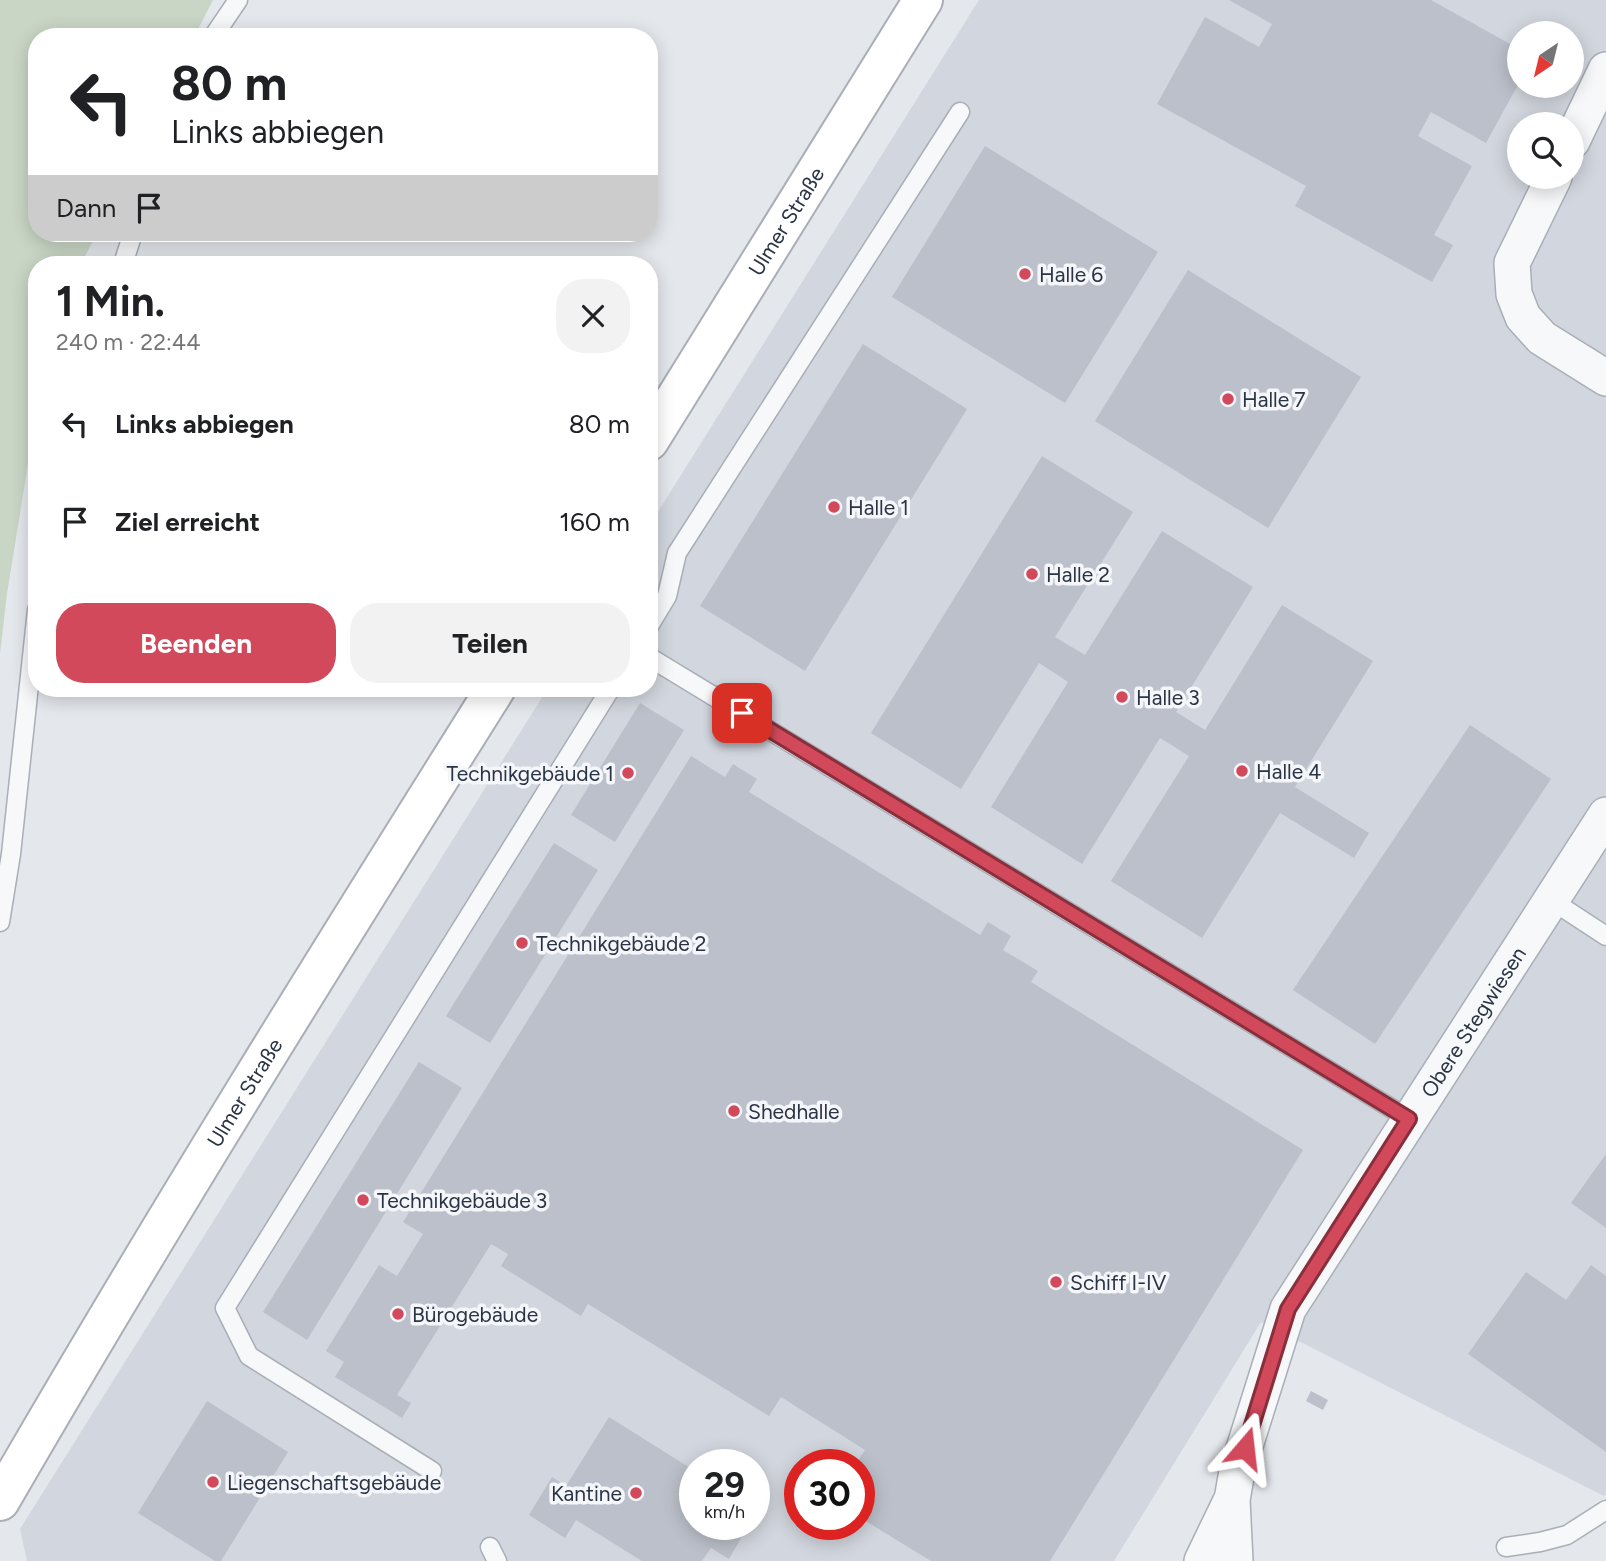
<!DOCTYPE html>
<html lang="de">
<meta charset="utf-8">
<style>
body{margin:0;font-family:Figtree,sans-serif;background:#f2f2f2;color:#202124;height:100vh;display:flex;flex-direction:column;font-size:26px;white-space:nowrap}
*{box-sizing:border-box;margin:0}
p{font-size:23px;color:#757577}
.icon{flex:none;width:38px;height:38px;fill:none;stroke:currentColor;stroke-width:2;stroke-linecap:round;stroke-linejoin:round}
.map{position:relative;flex:1;overflow:hidden}
.side{position:absolute;left:28px;top:256px;width:630px;height:441px;display:flex;flex-direction:column;background:#fff;border-radius:28px;box-shadow:0 4px 18px #0003}
.side>*{flex:none}
.guide{position:absolute;left:28px;top:28px;width:630px;height:214px;border-radius:28px;box-shadow:0 4px 18px #0003;background:#fff;color:#202124;overflow:hidden}
.needle{width:46px;rotate:215deg}
.tools{position:absolute;left:1507px;top:21px;display:grid;gap:14px}
.tools a{display:grid;place-items:center;width:77px;height:77px;border-radius:50%;background:#fff;box-shadow:0 4px 18px #0003;font-size:35px}
.speed{position:absolute;left:679px;top:1449px;display:flex;gap:14px;font-size:35px;font-weight:700;text-align:center}
.speed>*{display:grid;place-content:center;width:91px;height:91px;border-radius:50%;background:#fff;box-shadow:0 4px 18px #0003;line-height:1}
.speed small{font-size:18px;font-weight:400}
.speed .limit{border:10px solid #d22;background:#fff;color:#111}
.pin{position:absolute;display:grid;place-items:center;width:60px;height:60px;color:#fff;margin:-30px;border-radius:14px;box-shadow:0 4px 10px #0006}
.me{position:absolute;width:77px;margin:-38px;rotate:17deg;stroke-linejoin:round;filter:drop-shadow(0 0 5px #0008)}
.turn{display:flex;align-items:center;gap:24px;height:147px;padding:0 28px;font-size:32px}
.turn .icon{width:91px;height:91px;stroke-width:2.5}
.turn b{display:block;font-size:49px;line-height:60px}
.then{display:flex;align-items:center;height:66px;padding:0 28px;background:#0003;gap:14px;font-size:26px}
.round{display:grid;place-items:center;flex:none;width:74px;height:74px;border-radius:28px;background:#f2f2f2}
.head{display:flex;align-items:center;justify-content:space-between;height:119px;padding:0 28px}
h1{font-size:42px;font-weight:700;line-height:52px}
.action{display:flex;gap:14px;margin-top:auto;padding:14px 28px}
.action a{flex:1;height:80px;border-radius:28px;background:#d1495b;color:#fff;font-size:28px;font-weight:700;line-height:80px;text-align:center}
.action a+a{background:#f2f2f2;color:#202124}
ul{padding:0;list-style:none}
li{display:flex;align-items:center;gap:21px;height:98px;padding:0 28px}
li div{flex:1}
li b{display:block;font-size:26px}
li em{font-style:normal}
.map>svg:first-child{display:block}
.built{fill:#d2d6de;fill-rule:evenodd}
.green{fill:#c9d6c5}
.building{fill:#bbc0ca}
.lines{fill:none;stroke-linecap:round;stroke-linejoin:round}
.lane-casing{stroke:#a9aeb7;stroke-width:21}
.street-casing{stroke:#a9aeb7;stroke-width:38}
.secondary-casing{stroke:#a9aeb7;stroke-width:42}
.lane{stroke:#f7f8fa;stroke-width:18}
.street{stroke:#f7f8fa;stroke-width:35}
.secondary{stroke:#fff;stroke-width:38}
.route-casing{stroke:#882f3b;stroke-width:18}
.route{stroke:#d1495b;stroke-width:12}
.poi-dot{fill:#d1495b;stroke:#f4f6f9;stroke-width:2.5}
.labels{text-anchor:middle;dominant-baseline:central;stroke-width:7;stroke-linejoin:round;paint-order:stroke}
.street-label{font-size:21px;fill:#2b3445;stroke:#f4f6f9}
.poi-label{font-size:21px;fill:#2b3445;stroke:#f4f6f9;text-anchor:start}
</style>
<div class="map">
<svg width="1606" height="1561" viewBox="0 0 1606 1561">
<rect width="100%" height="100%" fill="#e4e7ec"/>
<path class="built" d="M 979,0 L 1606,0 L 1606,1494 L 1604,1496 L 1261,1322 L 1114,1561 L 27,1561 L 20,1529 L 548,688 L 649,688 L 649,526 ZM 1519,33 L 1572,33 L 1572,86 L 1519,86 ZM 1519,124 L 1572,124 L 1572,177 L 1519,177 ZM 695,1465 L 754,1465 L 754,1524 L 695,1524 ZM 800,1465 L 859,1465 L 859,1524 L 800,1524 Z"/>
<polygon class="green" points="0,0 213,0 194,37 37,37 37,233 97,233 81,264 37,264 37,408 7,594 0,653"/>
<g class="building">
<polygon points="1229,0 1431,0 1519,49 1519,83 1486,143 1431,112 1418,136 1472,166 1434,235 1453,245 1432,282 1295,206 1306,186 1157,104 1205,17 1259,47 1272,24"/>
<polygon points="985,146 1158,252 1065,403 892,297"/>
<polygon points="1188,270 1361,377 1268,528 1095,421"/>
<polygon points="863,344 967,409 805,671 700,606"/>
<polygon points="1042,456 1133,512 1055,637 1085,655 1162,531 1253,587 1176,712 1205,730 1282,605 1373,661 1295,787 1369,833 1354,858 1280,813 1202,938 1111,881 1189,756 1160,738 1082,864 991,807 1068,682 1039,663 961,789 871,733"/>
<polygon points="640,703 684,730 615,842 571,815"/>
<polygon points="1470,725 1551,779 1375,1044 1293,990"/>
<polygon points="691,756 725,777 733,764 757,779 749,792 980,935 988,922 1011,936 1003,950 1038,971 1031,982 1303,1150 1050,1561 931,1561 859,1517 859,1465 855,1465 865,1450 781,1397 769,1416 588,1304 581,1316 501,1266 508,1254 491,1244 397,1395 411,1403 402,1418 335,1377 344,1362 326,1351 379,1265 397,1276 423,1234 403,1222"/>
<polygon points="554,843 598,870 490,1043 446,1016"/>
<polygon points="419,1062 462,1088 307,1340 263,1312"/>
<polygon points="1606,1154 1606,1228 1571,1203"/>
<polygon points="1591,1265 1606,1276 1606,1452 1468,1354 1526,1272 1566,1300"/>
<polygon points="1311,1391 1328,1400 1323,1410 1306,1401"/>
<polygon points="207,1401 288,1452 221,1561 215,1561 138,1513"/>
<polygon points="609,1417 695,1471 695,1524 749,1524 729,1559 711,1548 702,1561 642,1561 576,1520 565,1538 529,1515 552,1477 566,1486"/>
</g>
<g class="lines">
<g class="lane-casing">
<g id="lane">
<polyline points="213,37 238,0"/>
<polyline points="123,264 133,233"/>
<polyline points="649,626 667,596 677,553 960,112"/>
<polyline points="649,657 1409,1119"/>
<polyline points="1551,900 1606,936"/>
<polyline points="0,922 11,854 37,610"/>
<polyline points="432,1471 249,1356 225,1308 611,688"/>
<polyline points="490,1547 497,1561"/>
<polyline points="1506,1547 1540,1542 1567,1535 1606,1510"/>
</g>
</g>
<g class="street-casing">
<g id="street">
<polyline points="1572,141 1606,70"/>
<polyline points="1554,177 1512,263 1514,294 1523,317 1542,338 1606,378"/>
<polyline points="1202,1561 1230,1503"/>
<path id="s1" d="M 1235,1561 L 1232,1500 L 1237,1471 L 1288,1309 L 1606,815"/>
</g>
</g>
<g class="secondary-casing">
<g id="secondary">
<path id="s2" d="M 649,441 L 923,0"/>
<path id="s3" d="M 0,1501 C 159,1226 327,957 496,688"/>
</g>
</g>
<use href="#lane" class="lane"/>
<use href="#street" class="street"/>
<use href="#secondary" class="secondary"/>
</g>
<g class="lines">
<g class="route-casing">
<polyline id="route" points="742,713 1409,1119 1288,1309 1245,1448"/>
</g>
<use href="#route" class="route"/>
</g>
<g class="poi-dot">
<circle cx="1025" cy="274" r="7"/>
<circle cx="1228" cy="399" r="7"/>
<circle cx="834" cy="507" r="7"/>
<circle cx="1032" cy="574" r="7"/>
<circle cx="1122" cy="697" r="7"/>
<circle cx="1242" cy="771" r="7"/>
<circle cx="628" cy="773" r="7"/>
<circle cx="522" cy="943" r="7"/>
<circle cx="734" cy="1111" r="7"/>
<circle cx="363" cy="1200" r="7"/>
<circle cx="1056" cy="1282" r="7"/>
<circle cx="398" cy="1314" r="7"/>
<circle cx="213" cy="1482" r="7"/>
<circle cx="636" cy="1493" r="7"/>
</g>
<g class="labels">
<g class="street-label">
<text stroke="none"><textPath href="#s2" startOffset="259">Ulmer Straße</textPath></text>
<text stroke="none"><textPath href="#s1" startOffset="602">Obere Stegwiesen</textPath></text>
<text stroke="none"><textPath href="#s3" startOffset="476">Ulmer Straße</textPath></text>
</g>
<g class="poi-label">
<text x="1039" y="274">Halle 6</text>
<text x="1242" y="399">Halle 7</text>
<text x="848" y="507">Halle 1</text>
<text x="1046" y="574">Halle 2</text>
<text x="1136" y="697">Halle 3</text>
<text x="1256" y="771">Halle 4</text>
<text x="614" y="773" text-anchor="end">Technikgebäude 1</text>
<text x="536" y="943">Technikgebäude 2</text>
<text x="748" y="1111">Shedhalle</text>
<text x="377" y="1200">Technikgebäude 3</text>
<text x="1070" y="1282">Schiff I-IV</text>
<text x="412" y="1314">Bürogebäude</text>
<text x="227" y="1482">Liegenschaftsgebäude</text>
<text x="622" y="1493" text-anchor="end">Kantine</text>
</g>
</g>
</svg>
<div class="tools">
<a><svg class="needle" viewBox="-14 -14 28 28"><path d="M0-13l5 13h-10z" fill="#e53935"/><path d="M0 13l5-13h-10z" fill="#757577"/></svg></a>
<a><svg class="icon" aria-label="search" viewBox="0 0 24 24"><circle cx="10" cy="10" r="6"/><path d="M15 15l6 6"/></svg></a>
</div>
<div class="speed"><div>29<small>km/h</small></div><div class="limit">30</div></div>
<div class="pin" style="left:742px;top:713px;background:#d93025"><svg class="icon" aria-label="arrive" viewBox="0 0 24 24"><path d="M6 21V4h12l-3 4 3 4H6"/></svg></div>
<svg class="me" style="left:1245px;top:1448px" viewBox="-20 -20 40 40"><path d="M0-17L14 15 0 8-14 15z" fill="#d1495b" stroke="#fff" stroke-width="4"/></svg>
<div class="guide">
<div class="turn"><svg class="icon" aria-label="left" viewBox="0 0 24 24"><path d="M17 20v-9H6M10 6l-5 5 5 5"/></svg><div><b>80 m</b>Links abbiegen</div></div>
<div class="then">Dann<svg class="icon" aria-label="arrive" viewBox="0 0 24 24"><path d="M6 21V4h12l-3 4 3 4H6"/></svg></div>
</div>
<section class="side">
<div class="head"><div><h1>1 Min.</h1><p>240 m · 22:44</p></div><a class="round"><svg class="icon" aria-label="close" viewBox="0 0 24 24"><path d="M6 6l12 12M18 6L6 18"/></svg></a></div>
<ul>
<li><svg class="icon" aria-label="left" viewBox="0 0 24 24"><path d="M17 20v-9H6M10 6l-5 5 5 5"/></svg><div><b>Links abbiegen</b></div><em>80 m</em></li>
<li><svg class="icon" aria-label="arrive" viewBox="0 0 24 24"><path d="M6 21V4h12l-3 4 3 4H6"/></svg><div><b>Ziel erreicht</b></div><em>160 m</em></li>
</ul>
<div class="action"><a>Beenden</a><a>Teilen</a></div>
</section>
</div>
